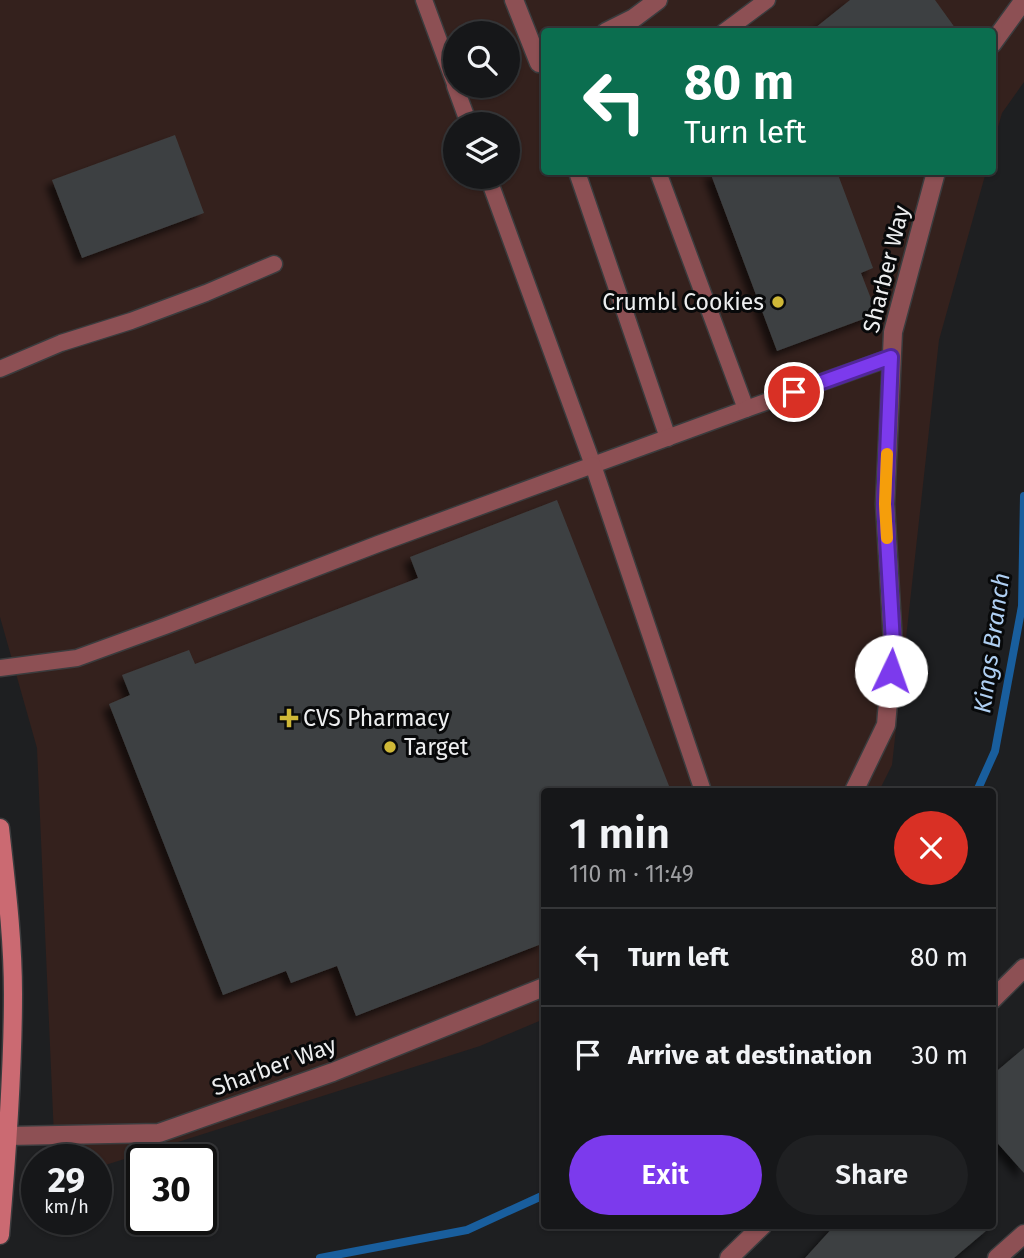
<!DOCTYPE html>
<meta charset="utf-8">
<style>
body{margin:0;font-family:"Fira Sans",sans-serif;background:#1f2022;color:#f1f3f6;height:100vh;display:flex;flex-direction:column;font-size:26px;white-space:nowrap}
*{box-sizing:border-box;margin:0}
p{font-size:23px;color:#9e9fa2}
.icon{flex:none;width:38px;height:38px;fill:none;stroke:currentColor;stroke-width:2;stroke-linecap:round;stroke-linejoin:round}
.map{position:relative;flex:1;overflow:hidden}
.panel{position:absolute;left:541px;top:788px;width:455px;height:441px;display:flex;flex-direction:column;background:#161719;border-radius:7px;box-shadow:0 2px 5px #0004,0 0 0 2px #353638}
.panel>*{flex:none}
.top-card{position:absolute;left:541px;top:28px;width:455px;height:147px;border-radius:7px;box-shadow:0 2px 5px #0004,0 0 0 2px #353638;background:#0b6e4f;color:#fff;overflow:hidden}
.controls{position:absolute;left:443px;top:21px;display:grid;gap:14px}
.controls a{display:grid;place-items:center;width:77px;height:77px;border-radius:50%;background:#161719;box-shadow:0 2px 5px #0004,0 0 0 2px #353638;font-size:35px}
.speed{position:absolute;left:21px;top:1144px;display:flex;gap:14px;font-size:35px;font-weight:700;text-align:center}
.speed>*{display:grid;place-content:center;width:91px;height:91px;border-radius:50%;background:#161719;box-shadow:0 2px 5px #0004,0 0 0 2px #353638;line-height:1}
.speed small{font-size:18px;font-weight:400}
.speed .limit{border:4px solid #111;border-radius:10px;background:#fff;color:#111}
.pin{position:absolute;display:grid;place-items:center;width:60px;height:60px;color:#fff;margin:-30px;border:4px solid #fff;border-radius:50%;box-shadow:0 2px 7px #0007}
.me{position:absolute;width:77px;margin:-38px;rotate:3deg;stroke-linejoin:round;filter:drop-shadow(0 0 5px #0008)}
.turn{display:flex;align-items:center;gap:24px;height:147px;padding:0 28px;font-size:32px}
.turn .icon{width:91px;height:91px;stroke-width:2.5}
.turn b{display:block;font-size:49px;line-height:60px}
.round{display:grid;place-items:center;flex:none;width:74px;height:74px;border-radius:37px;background:#1f2022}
.overview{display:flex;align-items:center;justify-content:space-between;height:119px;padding:0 28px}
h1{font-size:42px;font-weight:600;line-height:52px}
.button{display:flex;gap:14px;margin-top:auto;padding:14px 28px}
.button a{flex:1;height:80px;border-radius:42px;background:#7c3aed;color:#fff;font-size:28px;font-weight:600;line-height:80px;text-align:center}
.button a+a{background:#1f2022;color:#f1f3f6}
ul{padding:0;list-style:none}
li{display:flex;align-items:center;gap:21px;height:98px;padding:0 28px;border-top:2px solid #353638}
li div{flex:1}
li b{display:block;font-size:26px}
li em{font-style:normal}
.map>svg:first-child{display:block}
.commercial{fill:#34211d;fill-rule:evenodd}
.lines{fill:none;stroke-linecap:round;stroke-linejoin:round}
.stream{stroke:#195e9d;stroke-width:8}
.building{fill:#3e4042;filter:url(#shadow)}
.service-casing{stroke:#3b3c3e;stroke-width:19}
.minor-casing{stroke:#3b3c3e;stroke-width:21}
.tertiary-casing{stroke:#3b3c3e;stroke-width:21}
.secondary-casing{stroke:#3b3c3e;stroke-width:21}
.service{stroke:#8d5054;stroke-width:16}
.minor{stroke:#8d5054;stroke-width:18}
.tertiary{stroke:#8d5054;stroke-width:18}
.secondary{stroke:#cb6a72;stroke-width:18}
.route-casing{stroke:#51269a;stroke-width:18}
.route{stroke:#7c3aed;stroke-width:12}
.slow{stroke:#f59e0b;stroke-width:12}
.poi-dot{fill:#cfb837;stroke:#08090a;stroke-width:2.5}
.labels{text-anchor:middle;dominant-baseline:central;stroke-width:6;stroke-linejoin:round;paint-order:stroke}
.street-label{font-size:23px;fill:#edeeef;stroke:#08090a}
.poi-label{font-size:23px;fill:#edeeef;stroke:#08090a;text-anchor:start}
.water-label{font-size:24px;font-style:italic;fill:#afcff2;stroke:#08090a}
</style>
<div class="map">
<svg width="1024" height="1258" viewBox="0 0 1024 1258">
<defs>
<filter id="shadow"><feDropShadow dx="-6" dy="6" stdDeviation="3.5" flood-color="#0009"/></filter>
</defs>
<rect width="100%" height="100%" fill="#1e1f21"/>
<path class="commercial" d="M 0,0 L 1024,0 L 1024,82 L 1002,113 L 992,148 L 992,32 L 544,32 L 544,172 L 986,172 L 939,340 L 892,765 L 879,791 L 544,791 L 544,1019 L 480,1046 L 96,1168 L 96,1160 L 55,1160 L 37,748 L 0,617 ZM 455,33 L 508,33 L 508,86 L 455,86 ZM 455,124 L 508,124 L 508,177 L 455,177 Z"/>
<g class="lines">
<g class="stream">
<polyline points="977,791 995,751 1022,606 1024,496"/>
<polyline points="320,1258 467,1230 544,1195"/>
</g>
</g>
<g class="building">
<polygon points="850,0 935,0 958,32 810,32"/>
<polygon points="175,135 204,213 82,258 52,180"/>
<polygon points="710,172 837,172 873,268 861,273 877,314 777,351"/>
<polygon points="557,500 671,791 544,791 544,943 356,1016 337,966 291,983 286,971 223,995 109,704 130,695 122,675 189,650 195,664 418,578 410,557"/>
<polygon points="1024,1048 1024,1173 992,1137 992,1075"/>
<polygon points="835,1225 993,1225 954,1258 805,1258"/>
</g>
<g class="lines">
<g class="service-casing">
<g id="service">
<polyline points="424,0 455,84"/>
<polyline points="724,32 767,0"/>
<polyline points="455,86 469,124"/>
<polyline points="577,172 668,438"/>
<polyline points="488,177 593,465 746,409 658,172"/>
<polyline points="0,369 61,343 131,321 206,293 274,264"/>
<polyline points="746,409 892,357"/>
<polyline points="0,668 77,658 165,626 378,544 593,465 703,791"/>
</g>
</g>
<g class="minor-casing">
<g id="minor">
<polyline points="514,0 539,63 544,61"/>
<polyline points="606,32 634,18 658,0"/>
<polyline points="992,44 1024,0"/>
<polyline points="854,791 886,725 893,643 885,504 893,332 936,172"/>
<polyline points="8,1136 159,1133 333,1072 544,987"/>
<polyline points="997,1258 1024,1234"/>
</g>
</g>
<g class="tertiary-casing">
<g id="tertiary">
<polyline points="992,1000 1024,968"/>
<polyline points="729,1258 763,1225"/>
</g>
</g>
<g class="secondary-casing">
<path id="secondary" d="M 0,828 C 6,883 13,938 13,994 C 13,1075 7,1154 0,1235"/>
</g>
<use href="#service" class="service"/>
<use href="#minor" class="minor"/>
<use href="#tertiary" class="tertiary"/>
<use href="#secondary" class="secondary"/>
</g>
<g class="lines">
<g class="route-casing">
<polyline id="route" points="794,392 891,357 885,504 893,643 891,671"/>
</g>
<use href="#route" class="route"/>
<polyline class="slow" points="887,538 885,504 887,454"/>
</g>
<g class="poi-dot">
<circle cx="778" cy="302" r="7"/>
<path d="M285.5 707.5h7v7h7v7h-7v7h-7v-7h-7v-7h7z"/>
<circle cx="390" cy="747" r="7"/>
</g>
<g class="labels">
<g class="street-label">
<text transform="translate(886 269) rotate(-76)">Sharber Way</text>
<text transform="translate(274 1066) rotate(-20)">Sharber Way</text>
</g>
<g class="poi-label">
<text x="764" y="302" text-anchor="end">Crumbl Cookies</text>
<text x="303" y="718">CVS Pharmacy</text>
<text x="404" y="747">Target</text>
</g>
<g class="water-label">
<text transform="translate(992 643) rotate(-82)">Kings Branch</text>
</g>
</g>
</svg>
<div class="controls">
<a><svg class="icon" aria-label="search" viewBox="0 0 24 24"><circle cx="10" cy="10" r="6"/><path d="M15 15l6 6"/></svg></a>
<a><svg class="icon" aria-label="layers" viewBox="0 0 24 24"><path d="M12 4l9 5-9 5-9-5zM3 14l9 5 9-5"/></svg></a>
</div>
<div class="speed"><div>29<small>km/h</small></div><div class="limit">30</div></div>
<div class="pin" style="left:794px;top:392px;background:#d93025"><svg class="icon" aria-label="arrive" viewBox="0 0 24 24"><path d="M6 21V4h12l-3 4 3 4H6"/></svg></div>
<svg class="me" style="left:891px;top:671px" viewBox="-20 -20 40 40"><circle r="19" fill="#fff"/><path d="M0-13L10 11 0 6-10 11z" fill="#7c3aed"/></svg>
<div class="top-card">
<div class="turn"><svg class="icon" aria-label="left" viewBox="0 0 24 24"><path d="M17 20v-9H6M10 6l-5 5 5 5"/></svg><div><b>80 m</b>Turn left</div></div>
</div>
<section class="panel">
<div class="overview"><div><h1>1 min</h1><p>110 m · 11:49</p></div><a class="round" style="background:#d93025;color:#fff"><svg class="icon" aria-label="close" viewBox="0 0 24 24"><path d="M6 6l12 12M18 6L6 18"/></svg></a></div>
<ul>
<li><svg class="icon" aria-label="left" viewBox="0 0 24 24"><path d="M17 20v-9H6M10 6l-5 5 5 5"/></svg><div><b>Turn left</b></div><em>80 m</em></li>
<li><svg class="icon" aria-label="arrive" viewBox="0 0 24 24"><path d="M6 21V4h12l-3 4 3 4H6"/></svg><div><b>Arrive at destination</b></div><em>30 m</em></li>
</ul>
<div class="button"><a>Exit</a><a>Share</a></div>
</section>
</div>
